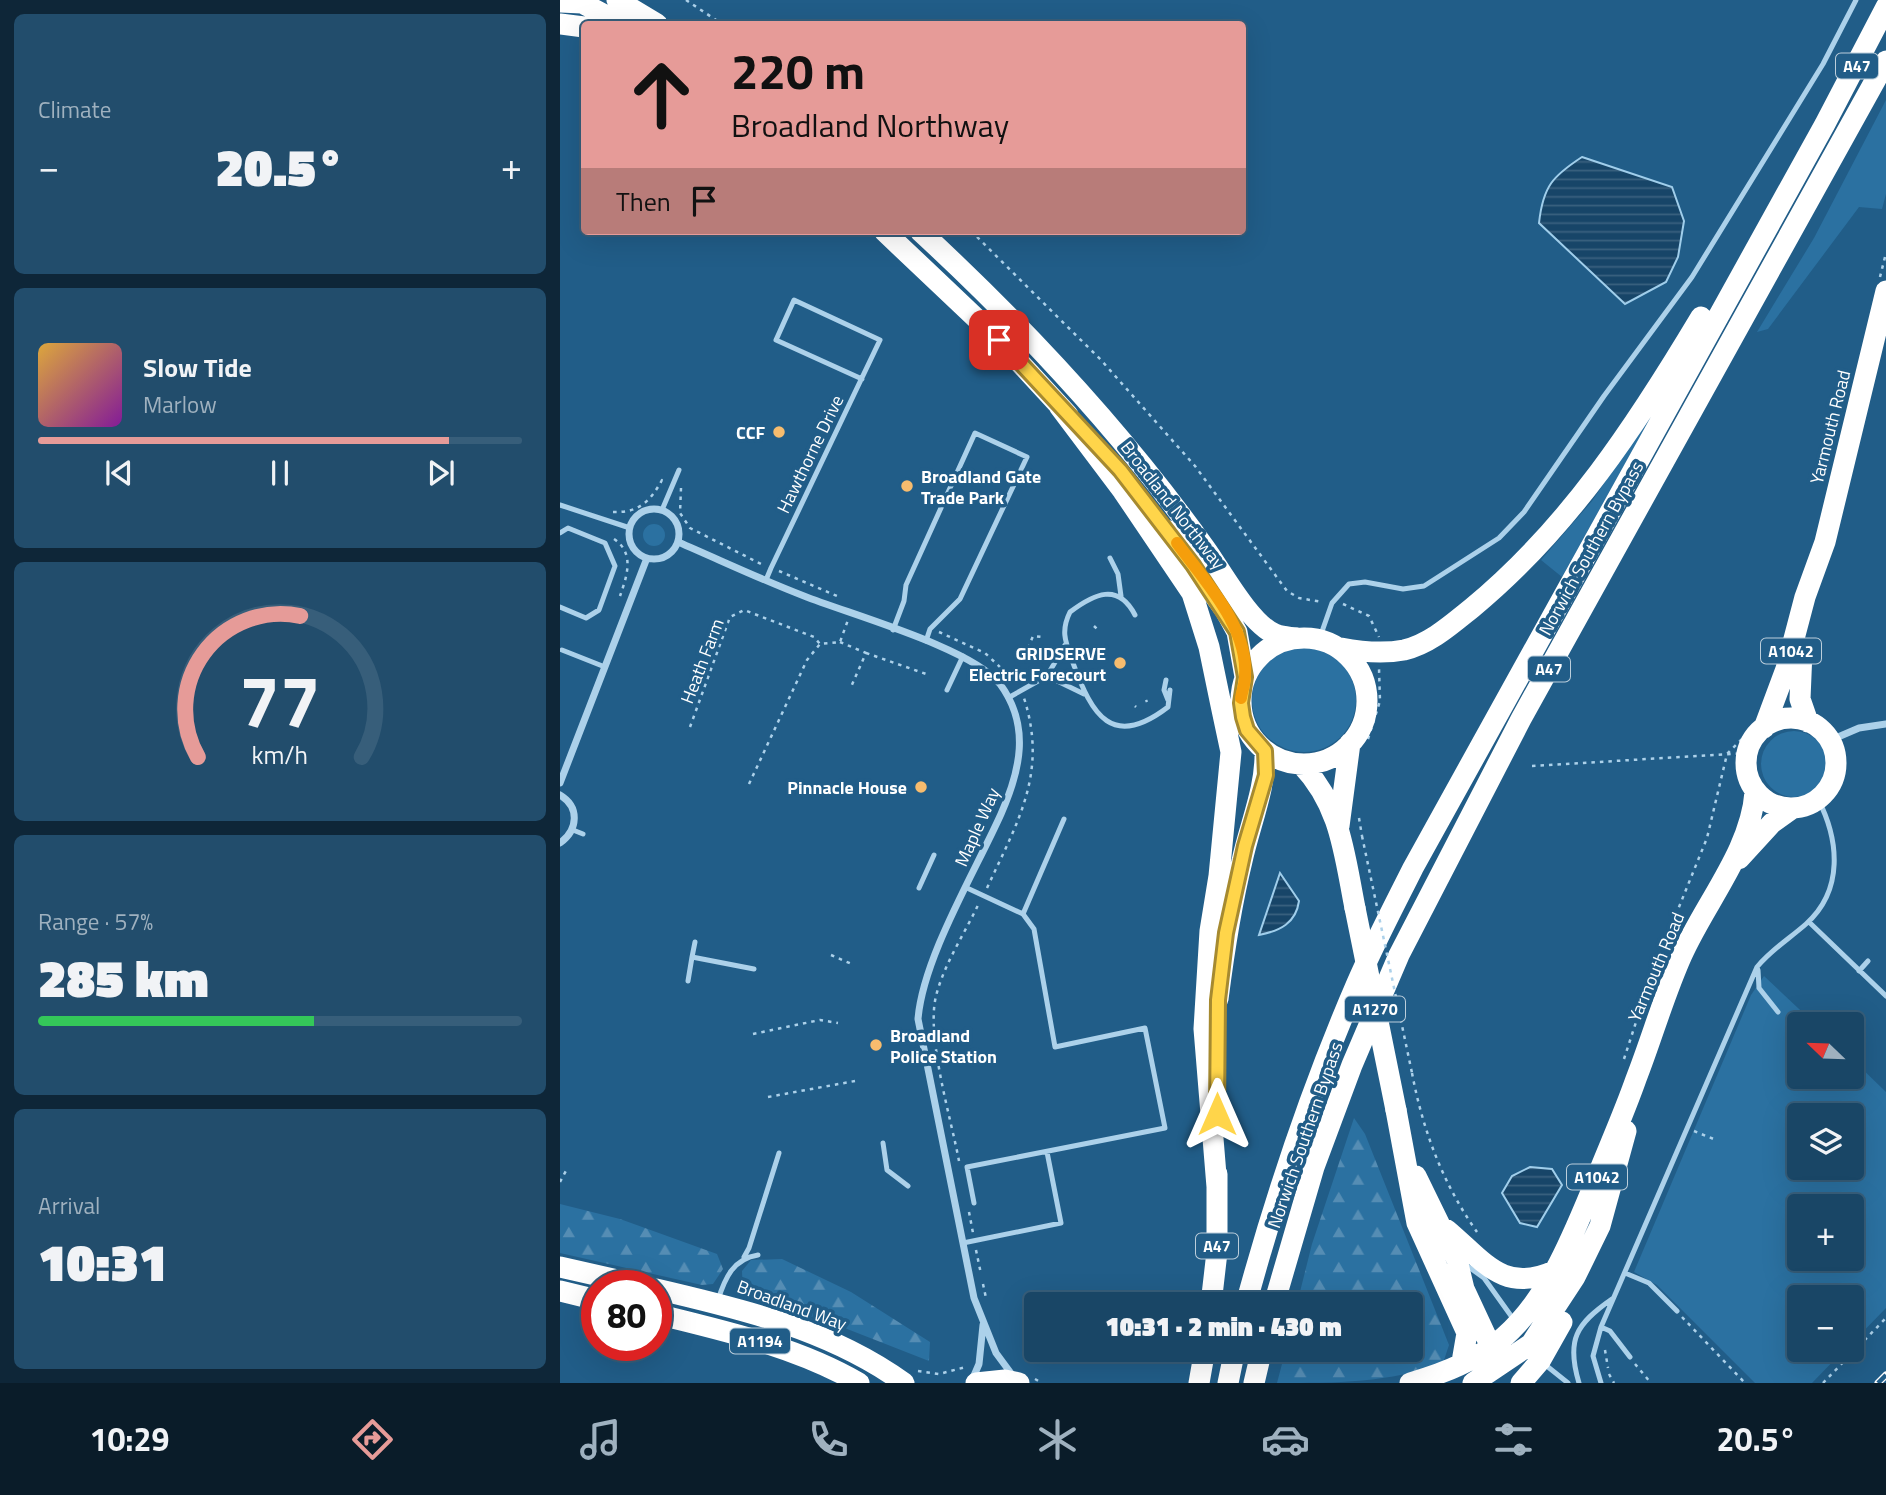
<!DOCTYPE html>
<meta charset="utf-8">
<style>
:root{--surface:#194666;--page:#224d6c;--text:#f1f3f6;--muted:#9fb1bf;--line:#375e7a;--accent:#e69b98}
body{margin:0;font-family:"Titillium Web",sans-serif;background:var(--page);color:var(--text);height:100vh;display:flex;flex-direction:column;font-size:26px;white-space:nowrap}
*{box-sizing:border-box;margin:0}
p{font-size:23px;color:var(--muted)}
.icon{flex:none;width:38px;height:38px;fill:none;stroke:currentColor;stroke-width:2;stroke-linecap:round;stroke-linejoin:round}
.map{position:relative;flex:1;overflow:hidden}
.sheet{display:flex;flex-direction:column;gap:14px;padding:14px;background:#0e2638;width:560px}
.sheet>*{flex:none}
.banner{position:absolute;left:21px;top:21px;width:665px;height:214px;border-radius:7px;box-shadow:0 7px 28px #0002,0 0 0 2px var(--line);background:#e69b98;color:#111;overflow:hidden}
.needle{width:46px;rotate:293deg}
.tools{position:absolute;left:1227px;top:1012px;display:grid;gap:14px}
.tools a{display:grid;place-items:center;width:77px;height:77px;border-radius:7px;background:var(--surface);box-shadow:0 7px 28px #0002,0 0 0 2px var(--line);font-size:35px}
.speed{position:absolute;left:21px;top:1270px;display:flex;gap:14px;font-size:35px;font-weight:700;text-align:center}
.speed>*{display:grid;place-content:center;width:91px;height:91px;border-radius:50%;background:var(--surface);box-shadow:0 7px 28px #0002,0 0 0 2px var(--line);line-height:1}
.speed .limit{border:10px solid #d22;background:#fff;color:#111}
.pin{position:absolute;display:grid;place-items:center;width:60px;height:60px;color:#fff;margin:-30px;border-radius:14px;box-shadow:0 4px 10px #0006}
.me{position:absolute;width:77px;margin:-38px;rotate:0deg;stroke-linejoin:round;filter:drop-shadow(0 0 5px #0008)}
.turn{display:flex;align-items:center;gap:24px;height:147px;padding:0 35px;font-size:32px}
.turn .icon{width:91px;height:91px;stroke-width:2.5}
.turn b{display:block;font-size:49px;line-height:60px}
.then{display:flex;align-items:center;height:66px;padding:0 35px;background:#0003;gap:14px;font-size:26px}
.big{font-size:52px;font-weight:800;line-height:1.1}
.sheet .widget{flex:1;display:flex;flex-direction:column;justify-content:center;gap:10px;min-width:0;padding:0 24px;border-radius:10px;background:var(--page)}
.sheet .dial{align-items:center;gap:0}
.dial svg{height:182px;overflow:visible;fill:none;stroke:var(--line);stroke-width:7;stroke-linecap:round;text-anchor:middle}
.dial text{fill:var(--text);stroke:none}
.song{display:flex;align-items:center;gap:21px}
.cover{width:84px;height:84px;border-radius:10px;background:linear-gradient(135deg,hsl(40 70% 55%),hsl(290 70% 35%))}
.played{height:7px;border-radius:4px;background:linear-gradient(90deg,var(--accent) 85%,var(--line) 85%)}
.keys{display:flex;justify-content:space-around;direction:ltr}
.heat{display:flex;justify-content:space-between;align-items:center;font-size:38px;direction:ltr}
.charge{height:10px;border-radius:5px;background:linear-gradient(90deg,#34c759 57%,var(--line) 0)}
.trip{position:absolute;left:464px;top:1292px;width:399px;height:70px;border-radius:7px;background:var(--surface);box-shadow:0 7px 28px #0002,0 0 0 2px var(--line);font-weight:800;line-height:70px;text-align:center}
.dock{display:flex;height:112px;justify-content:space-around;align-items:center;background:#0a1c29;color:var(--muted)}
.dock .icon{width:49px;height:49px}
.dock .active{color:var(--accent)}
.dock b{font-size:32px;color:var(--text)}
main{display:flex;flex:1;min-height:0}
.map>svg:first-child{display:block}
.grass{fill:#2b71a1;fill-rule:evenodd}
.forest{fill:url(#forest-firs)}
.water{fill:url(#water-rules);stroke:#a0ceeb;stroke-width:2}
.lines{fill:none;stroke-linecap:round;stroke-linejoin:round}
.path{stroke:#acd1ea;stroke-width:2.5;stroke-dasharray:3.5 5;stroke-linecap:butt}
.lane{stroke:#acd1ea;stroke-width:5}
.street{stroke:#acd1ea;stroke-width:7}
.highway{stroke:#fff;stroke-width:21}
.rail-casing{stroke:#fff;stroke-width:7}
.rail{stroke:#215d88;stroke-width:4.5;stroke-dasharray:13;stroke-linecap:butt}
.path-bridge{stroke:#acd1ea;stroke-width:2.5;stroke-dasharray:3.5 5;stroke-linecap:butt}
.highway-bridge{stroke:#fff;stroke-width:21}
.route-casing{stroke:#a68a30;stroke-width:18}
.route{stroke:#ffd54a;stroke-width:12}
.slow{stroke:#f59e0b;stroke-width:12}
.poi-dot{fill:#f7bc6e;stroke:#215d88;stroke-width:2.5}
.labels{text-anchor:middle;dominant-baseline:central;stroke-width:7;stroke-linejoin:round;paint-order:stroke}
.shield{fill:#215d88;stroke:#bccedb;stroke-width:2}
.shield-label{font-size:16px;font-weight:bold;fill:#fff}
.street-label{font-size:18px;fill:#fff;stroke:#215d88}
.poi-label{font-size:18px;font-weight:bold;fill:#fff;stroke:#215d88;text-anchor:end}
</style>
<main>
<section class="sheet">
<div class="widget"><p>Climate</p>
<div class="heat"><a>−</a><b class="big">20.5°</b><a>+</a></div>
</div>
<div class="widget">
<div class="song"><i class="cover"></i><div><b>Slow Tide</b><p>Marlow</p></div></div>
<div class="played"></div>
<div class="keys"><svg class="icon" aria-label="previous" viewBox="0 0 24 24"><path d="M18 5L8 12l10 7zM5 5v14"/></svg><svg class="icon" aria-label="pause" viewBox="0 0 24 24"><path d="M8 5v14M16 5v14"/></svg><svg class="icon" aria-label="next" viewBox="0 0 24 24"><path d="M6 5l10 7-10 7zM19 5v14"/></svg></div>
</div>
<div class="widget dial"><svg viewBox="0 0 100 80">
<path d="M14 69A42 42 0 1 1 86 69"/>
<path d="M14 69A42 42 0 0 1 59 7" stroke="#e69b98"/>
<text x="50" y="56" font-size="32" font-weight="700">77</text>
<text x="50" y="72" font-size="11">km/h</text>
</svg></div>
<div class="widget"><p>Range · 57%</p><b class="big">285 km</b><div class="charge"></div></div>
<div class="widget"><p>Arrival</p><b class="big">10:31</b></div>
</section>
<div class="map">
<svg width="1326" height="1383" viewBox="0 0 1326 1383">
<defs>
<pattern id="forest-firs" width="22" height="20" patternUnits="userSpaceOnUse" patternTransform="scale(1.75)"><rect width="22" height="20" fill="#2b71a1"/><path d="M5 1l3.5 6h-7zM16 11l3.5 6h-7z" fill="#558db4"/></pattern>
<pattern id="water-rules" width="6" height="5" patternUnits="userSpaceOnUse" patternTransform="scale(1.75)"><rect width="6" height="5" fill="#174568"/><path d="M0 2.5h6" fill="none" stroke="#3a617f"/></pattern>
</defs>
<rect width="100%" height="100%" fill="#215d88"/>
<path class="grass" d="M1326 100V194L1322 209 1299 207 1208 329 1197 332 1254 238Z
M1100 401 1002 577 981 560 1032 501Z
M83 535a11 11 0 1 1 22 0a11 11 0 1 1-22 0Z
M692 700a52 52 0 1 1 104 0a52 52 0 1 1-104 0Z
M1201 764a33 33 0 1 1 66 0a33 33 0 1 1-66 0Z
M1204 976 1255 1024H1239V1076H1292V1059L1326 1092V1308L1292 1343V1297H1239V1349H1285L1252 1383H1195L1097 1285 1074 1272 1191 995ZM1239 1115H1292V1167H1239ZM1239 1206H1292V1258H1239Z"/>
<path class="forest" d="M794 1118 805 1134 889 1345 883 1363C830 1383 775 1383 717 1383L726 1349H850V1304H737L752 1244Z
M0 1204 60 1219 157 1254 163 1269 153 1284 142 1285 0 1253Z
M222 1259 291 1292 370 1342 369 1361 277 1325 183 1294 182 1271 191 1260Z"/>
<path class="water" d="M1022 157 1112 187 1124 221 1118 257 1106 282 1065 304 979 223C983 186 993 176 1022 157Z
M720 873 739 901C736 923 720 931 699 935Z
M970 1167 992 1169 1002 1185 977 1227 960 1223 942 1193 952 1176Z"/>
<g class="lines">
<path class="path" d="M126 0 162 24
M411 231 541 360 635 466 727 591 739 598 762 602
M1320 277 1326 253
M121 488 120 513 130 528 203 565
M53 512C78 513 90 502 102 480L105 482
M54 539C75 553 67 576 60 596
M219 571 277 596
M783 604 809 616 819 637
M534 626 539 631
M379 632 425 653 457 683
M280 642 306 653 291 687
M468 648 473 636 482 637
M306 653 369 675
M586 700 587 702
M575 706 576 707
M130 727 170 617 184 610 254 637 260 644
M808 739 820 701 819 668
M972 766 1187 753
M189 784 247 660 260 644 280 642 288 620
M799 818 802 836
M427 888C458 821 488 773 464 698
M271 955 294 965
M193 1034 260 1020 278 1023
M1064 1059 1091 976 1147 838 1167 754 1189 732
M852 1073C863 1131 883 1184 917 1232
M208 1097 295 1081
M1134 1131 1156 1140
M399 1161C391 1118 366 1037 376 996 384 964 405 933 419 903
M0 1182 8 1167
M409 1212 413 1233
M416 1250 421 1274
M423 1284 426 1298
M1122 1317 1185 1383
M1045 1350 1048 1368
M1075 1364 1091 1383
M358 1371 379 1374 406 1367
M1049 1374 1054 1383
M475 1379 482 1383
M1263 1383 1326 1318"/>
<path class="lane" d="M0 505 70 528
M102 510 119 470
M0 533 8 528 45 543 55 566 39 610 26 618 0 607
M550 558 558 574 561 596
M206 580 211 568 320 340 234 300 216 340 302 379
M575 615C558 582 534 594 510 612 500 632 506 643 513 663 532 715 552 750 608 707L610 690
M333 630 344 601 346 585 415 433 467 457 400 599 370 629 366 641
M759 640 772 603 789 584 805 582 843 589 864 586 939 538 964 512 1044 396 1132 277 1263 64 1296 0
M2 650 45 667
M487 676 524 694
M606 680 604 690 608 700
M387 690 403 656
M448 698 487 676 505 645
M13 830 23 834
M359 888 374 855
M407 888 463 914 474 929 495 1047 585 1028 605 1128 407 1167 414 1203
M463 914 504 819
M1249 922 1326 996
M135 942 132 957 194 969
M1198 970 1199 988 1218 1012
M1299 971 1308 961
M128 981 132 957
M323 1143 327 1170 348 1186
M403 1243 501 1223 487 1152
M184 1257 189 1248 219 1153
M906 1265 924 1278 954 1320
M1065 1273 1089 1283 1117 1311
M158 1300C165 1278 173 1259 198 1255
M1041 1327 1050 1331 1070 1357
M983 1363 1008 1383
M1019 1383C1006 1340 1016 1324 1052 1299
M1041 1383 1033 1356 1041 1327 1197 967C1212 949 1229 939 1246 924 1284 890 1279 840 1258 799"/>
<path class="street" d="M69 534a25 25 0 1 1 50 0a25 25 0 1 1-50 0Z
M118 542C160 560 202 580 244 596 292 615 412 648 440 684 471 726 460 771 441 814 415 872 363 958 358 1019L414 1298 436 1353 453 1376
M1271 740 1299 728 1326 724
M0 783 87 558
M0 795C20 807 18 830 0 843
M413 1378 419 1364 423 1325"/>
<path class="highway" d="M57 0 97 24
M0 2 22 3 62 24
M0 24 24 27
M324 231 439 340 508 415
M360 231C464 327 562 432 645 548 661 570 690 624 715 634 721 637 729 637 736 638
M499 406 563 491 632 593 649 647 661 705 671 752 659 876 650 931 644 1029 657 1187
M607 530 665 610 677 632 685 677
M681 701a63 63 0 1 1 126 0a63 63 0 1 1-126 0Z
M781 648C802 652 823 654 844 650 870 644 892 624 912 608 1009 528 1077 424 1141 317
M1242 651 1240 699 1248 722
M1186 763a45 45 0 1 1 90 0a45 45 0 1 1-90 0Z
M1204 728 1226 669 1245 597 1265 542 1326 291
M741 764C781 806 784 853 795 908
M779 826 790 743
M1179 859 1212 823 1233 808
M658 999C664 952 671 906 682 861 690 824 706 788 705 751
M836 1110 857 1223 907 1333 902 1362
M856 1176 897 1260 904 1289 931 1347 930 1358
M887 1230C924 1261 943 1294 994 1271
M0 1267 84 1286
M96 1289C182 1309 271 1330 344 1383
M0 1291 37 1300
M651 1304 657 1252V1174
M686 1304C716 1194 752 1087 797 983 814 944 834 906 853 868L1265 124 1326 7
M714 1304 754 1167 792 1065 839 955 961 719 1326 61
M96 1314C165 1331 237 1347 299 1383
M416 1383 445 1380 459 1383
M639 1383 645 1349
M668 1383 675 1349
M694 1383 702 1349
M850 1383C882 1374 919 1359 944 1337 988 1298 1011 1240 1033 1187 1047 1151 1063 1116 1076 1079 1092 1038 1104 995 1122 955 1145 903 1191 850 1195 792
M913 1383 971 1344 1015 1277 1040 1226 1066 1131
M961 1383 980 1361 1002 1322"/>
<defs>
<path id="rail" d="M1318 1383 1326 1375"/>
</defs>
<use href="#rail" class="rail-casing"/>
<use href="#rail" class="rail"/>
<path class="path-bridge" d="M802 836 852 1073"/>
<path class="highway-bridge" d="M795 908 836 1110"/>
</g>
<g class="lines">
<defs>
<path id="route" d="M439 340 560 470 633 565 677 632 685 677 681 703 683 717 687 730 705 751 706 775 685 846 666 933 658 1000 657 1114"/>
</defs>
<use href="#route" class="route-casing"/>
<use href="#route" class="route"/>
<path class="slow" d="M617 543C644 580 689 627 685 677 685 684 682 691 681 698"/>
</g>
<g class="poi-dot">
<circle cx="219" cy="432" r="7"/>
<circle cx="347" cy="486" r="7"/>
<circle cx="560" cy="663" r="7"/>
<circle cx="361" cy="787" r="7"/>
<circle cx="316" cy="1045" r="7"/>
</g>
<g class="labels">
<g class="shield">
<rect x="1276" y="53.5" width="42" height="25" rx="5"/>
<rect x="1201" y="638.5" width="60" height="25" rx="5"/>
<rect x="968" y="656.5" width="42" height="25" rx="5"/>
<rect x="785" y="996.5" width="60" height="25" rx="5"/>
<rect x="1007" y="1164.5" width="60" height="25" rx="5"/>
<rect x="636" y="1233.5" width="42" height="25" rx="5"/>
<rect x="170" y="1328.5" width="60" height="25" rx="5"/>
</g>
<g class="shield-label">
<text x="1297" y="66">A47</text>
<text x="1231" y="651">A1042</text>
<text x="989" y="669">A47</text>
<text x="815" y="1009">A1270</text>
<text x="1037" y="1177">A1042</text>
<text x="657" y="1246">A47</text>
<text x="200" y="1341">A1194</text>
</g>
<g class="street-label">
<text transform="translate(1270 427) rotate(-76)">Yarmouth Road</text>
<text transform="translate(250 454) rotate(-64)">Hawthorne Drive</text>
<text transform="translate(613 505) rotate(52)">Broadland Northway</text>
<text transform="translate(1031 548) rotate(-61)">Norwich Southern Bypass</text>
<text transform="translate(142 661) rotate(-69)">Heath Farm</text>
<text transform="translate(417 827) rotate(-66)">Maple Way</text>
<text transform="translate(1096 967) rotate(-67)">Yarmouth Road</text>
<text transform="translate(745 1135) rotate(-71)">Norwich Southern Bypass</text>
<text transform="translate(232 1305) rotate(20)">Broadland Way</text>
</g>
<g class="poi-label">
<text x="205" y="432">CCF</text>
<text x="361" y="476" text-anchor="start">Broadland Gate<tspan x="361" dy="21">Trade Park</tspan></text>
<text x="546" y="653">GRIDSERVE<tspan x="546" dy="21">Electric Forecourt</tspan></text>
<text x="347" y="787">Pinnacle House</text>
<text x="330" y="1035" text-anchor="start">Broadland<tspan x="330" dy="21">Police Station</tspan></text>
</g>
</g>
</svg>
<div class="tools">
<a><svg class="needle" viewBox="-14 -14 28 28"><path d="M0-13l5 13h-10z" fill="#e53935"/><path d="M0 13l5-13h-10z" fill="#9fb1bf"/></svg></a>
<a><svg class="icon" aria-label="layers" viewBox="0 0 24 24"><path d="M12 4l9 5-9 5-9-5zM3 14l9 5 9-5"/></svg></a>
<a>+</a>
<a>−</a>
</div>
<div class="speed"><div class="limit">80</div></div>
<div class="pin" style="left:439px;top:340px;background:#d93025"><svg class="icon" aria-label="arrive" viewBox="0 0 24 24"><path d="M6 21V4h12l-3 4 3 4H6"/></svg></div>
<svg class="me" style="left:657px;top:1114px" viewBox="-20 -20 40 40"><path d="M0-17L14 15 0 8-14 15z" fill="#ffd54a" stroke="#fff" stroke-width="4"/></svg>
<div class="trip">10:31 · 2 min · 430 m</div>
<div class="banner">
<div class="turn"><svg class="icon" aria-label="ahead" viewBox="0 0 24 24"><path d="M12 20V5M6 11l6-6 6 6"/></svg><div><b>220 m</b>Broadland Northway</div></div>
<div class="then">Then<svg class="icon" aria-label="arrive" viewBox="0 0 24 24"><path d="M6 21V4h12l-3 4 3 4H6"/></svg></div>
</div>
</div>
</main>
<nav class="dock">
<b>10:29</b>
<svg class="icon active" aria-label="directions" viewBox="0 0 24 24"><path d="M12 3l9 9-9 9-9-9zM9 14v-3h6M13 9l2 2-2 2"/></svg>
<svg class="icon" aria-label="music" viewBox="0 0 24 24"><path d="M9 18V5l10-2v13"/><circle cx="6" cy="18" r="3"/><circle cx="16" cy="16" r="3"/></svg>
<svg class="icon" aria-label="phone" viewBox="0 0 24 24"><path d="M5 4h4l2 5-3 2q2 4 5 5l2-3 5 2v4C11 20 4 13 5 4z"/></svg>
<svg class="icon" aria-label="climate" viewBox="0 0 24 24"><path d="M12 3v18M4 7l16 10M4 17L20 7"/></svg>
<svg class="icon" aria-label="car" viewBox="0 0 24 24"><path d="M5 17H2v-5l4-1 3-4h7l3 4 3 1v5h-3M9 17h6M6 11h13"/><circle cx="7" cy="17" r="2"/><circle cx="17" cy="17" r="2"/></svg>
<svg class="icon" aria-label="filters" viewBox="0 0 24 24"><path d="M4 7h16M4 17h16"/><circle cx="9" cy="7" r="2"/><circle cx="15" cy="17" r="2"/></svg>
<b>20.5°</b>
</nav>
